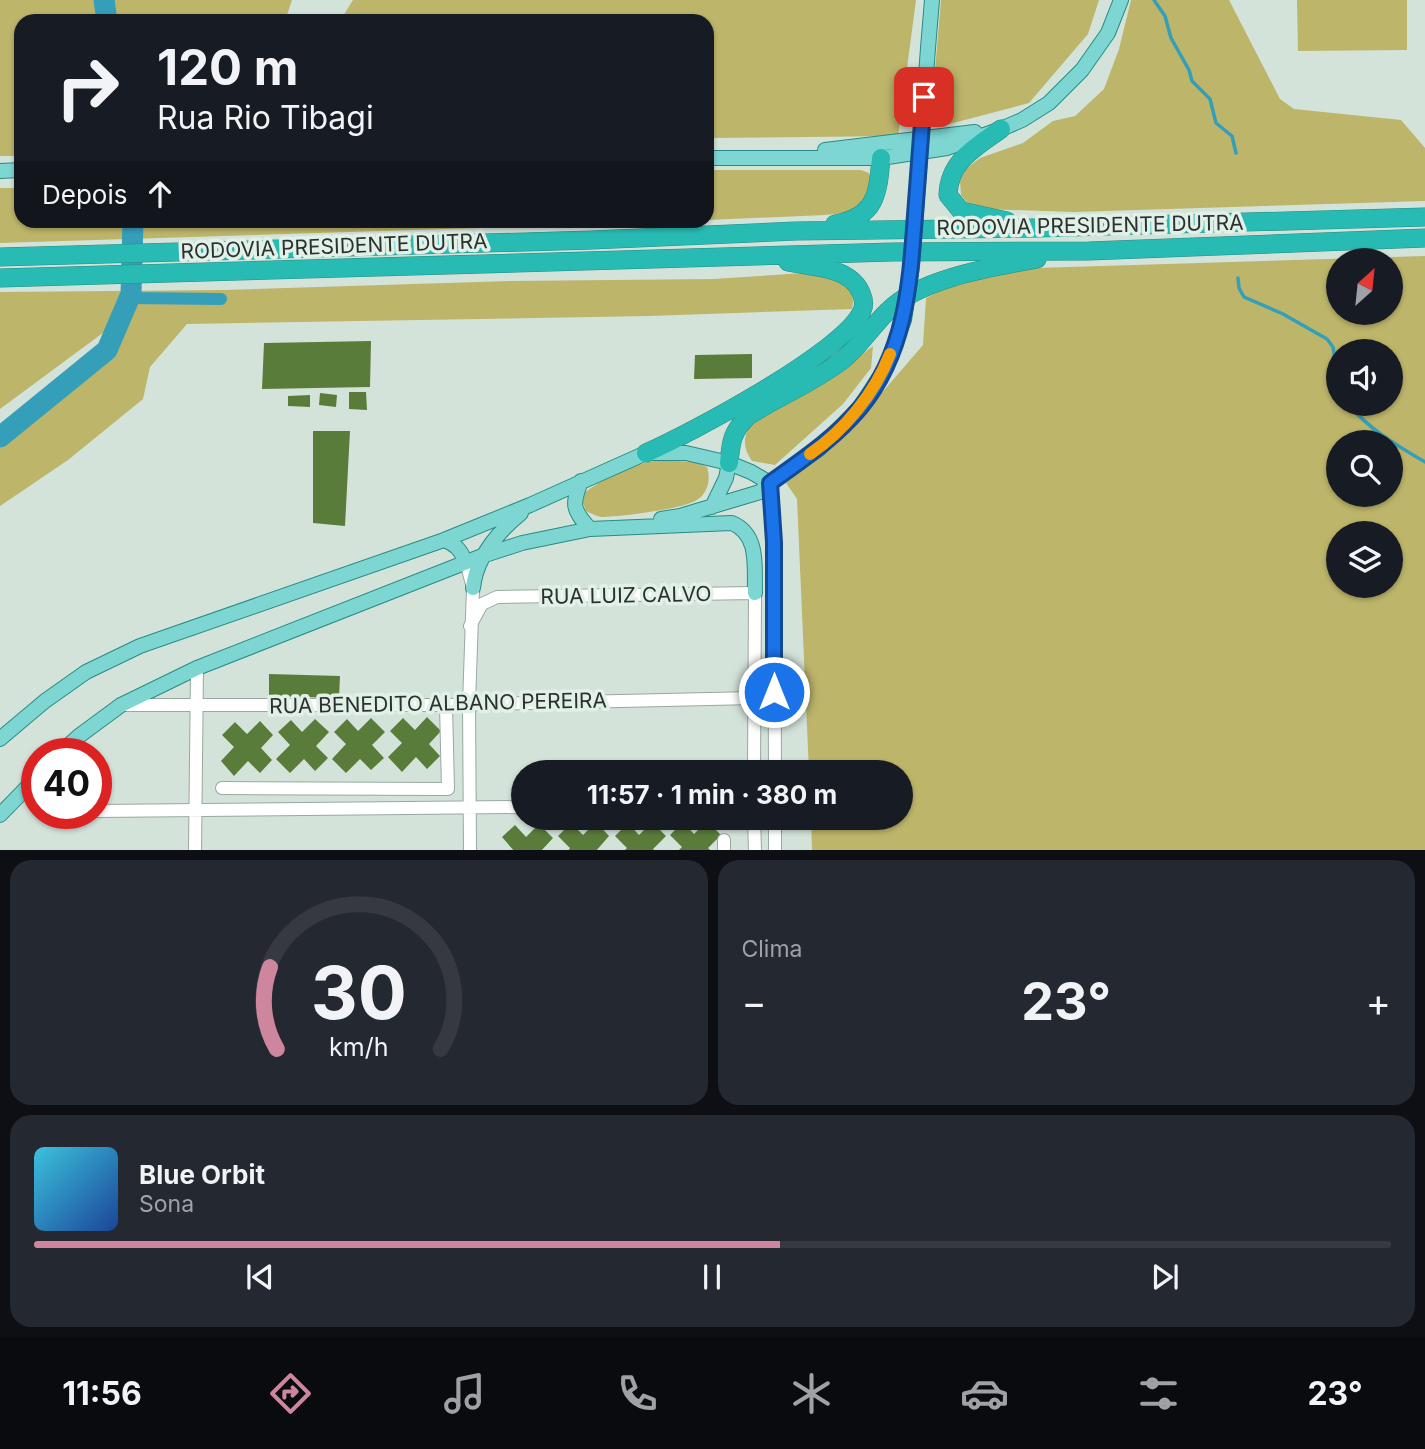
<!DOCTYPE html>
<html lang="pt">
<meta charset="utf-8">
<style>
:root{--surface:#171b24;--page:#242831;--text:#f1f3f6;--muted:#9ea1a6;--line:#363941;--accent:#cd869e}
body{margin:0;font-family:Inter,sans-serif;background:var(--page);color:var(--text);height:100vh;display:flex;flex-direction:column;font-size:26px;white-space:nowrap}
*{box-sizing:border-box;margin:0}
p{font-size:23px;color:var(--muted)}
.icon{flex:none;width:38px;height:38px;fill:none;stroke:currentColor;stroke-width:2;stroke-linecap:round;stroke-linejoin:round}
.map{position:relative;height:850px;overflow:hidden}
.drawer{display:flex;flex-direction:column;gap:10px;padding:10px;background:#0d0f14;flex:1}
.drawer>*{flex:none}
.top-card{position:absolute;left:14px;top:14px;width:700px;height:214px;border-radius:21px;box-shadow:0 2px 5px #0004;background:#171b24;color:var(--text);overflow:hidden}
.needle{width:46px;rotate:27deg}
.fabs{position:absolute;left:1326px;top:248px;display:grid;gap:14px}
.fabs a{display:grid;place-items:center;width:77px;height:77px;border-radius:50%;background:var(--surface);box-shadow:0 2px 5px #0004;font-size:35px}
.speed{position:absolute;left:21px;top:738px;display:flex;gap:14px;font-size:35px;font-weight:700;text-align:center}
.speed>*{display:grid;place-content:center;width:91px;height:91px;border-radius:50%;background:var(--surface);box-shadow:0 2px 5px #0004;line-height:1}
.speed .limit{border:10px solid #d22;background:#fff;color:#111}
.pin{position:absolute;display:grid;place-items:center;width:60px;height:60px;color:#fff;margin:-30px;border-radius:14px;box-shadow:0 4px 10px #0006}
.me{position:absolute;width:77px;margin:-38px;rotate:0deg;stroke-linejoin:round;filter:drop-shadow(0 0 5px #0008)}
.turn{display:flex;align-items:center;gap:24px;height:147px;padding:0 28px;font-size:32px}
.turn .icon{width:91px;height:91px;stroke-width:2.5}
.turn b{display:block;font-size:49px;line-height:60px}
.then{display:flex;align-items:center;height:66px;padding:0 28px;background:#0003;gap:14px;font-size:26px}
.big{font-size:52px;font-weight:700;line-height:1.1}
.drawer .tile{flex:1;display:flex;flex-direction:column;justify-content:center;gap:10px;min-width:0;padding:0 24px;border-radius:21px;background:var(--page)}
.drawer .dial{align-items:center;gap:0}
.dial svg{height:182px;overflow:visible;fill:none;stroke:var(--line);stroke-width:7;stroke-linecap:round;text-anchor:middle}
.dial text{fill:var(--text);stroke:none}
.song{display:flex;align-items:center;gap:21px}
.cover{width:84px;height:84px;border-radius:10px;background:linear-gradient(135deg,hsl(190 70% 55%),hsl(220 70% 35%))}
.played{height:7px;border-radius:4px;background:linear-gradient(90deg,var(--accent) 55%,var(--line) 55%)}
.keys{display:flex;justify-content:space-around;direction:ltr}
.heat{display:flex;justify-content:space-between;align-items:center;font-size:38px;direction:ltr}
.drawer .tiles{flex:1;display:grid;gap:10px;grid-template-columns:1fr 1fr}
.tile:last-child{grid-column:span 2}
.trip{position:absolute;left:511px;top:760px;width:402px;height:70px;border-radius:35px;background:var(--surface);box-shadow:0 2px 5px #0004;font-weight:700;line-height:70px;text-align:center}
.tab-bar{display:flex;height:112px;justify-content:space-around;align-items:center;background:#090b0e;color:var(--muted)}
.tab-bar .icon{width:49px;height:49px}
.tab-bar .current{color:var(--accent)}
.tab-bar b{font-size:32px;color:var(--text)}
.map>svg:first-child{display:block}
.green{fill:#bdb56a;fill-rule:evenodd}
.lines{fill:none;stroke-linecap:round;stroke-linejoin:round}
.stream{stroke:#359fba;stroke-width:3.5}
.canal{stroke:#359fba;stroke-width:12}
.river{stroke:#359fba;stroke-width:21}
.building{fill:#5a7c3a}
.minor-casing{stroke:#99a8a0;stroke-width:14}
.major-casing{stroke:#288b85;stroke-width:16}
.highway-casing{stroke:#288b85;stroke-width:19}
.minor{stroke:#fff;stroke-width:12}
.major{stroke:#7dd6d2;stroke-width:14}
.highway{stroke:#27bbb4;stroke-width:18}
.major-bridge-casing{stroke:#288b85;stroke-width:16;stroke-linecap:butt}
.major-bridge{stroke:#7dd6d2;stroke-width:14}
.route-casing{stroke:#114b97;stroke-width:18}
.route{stroke:#1a73e8;stroke-width:12}
.slow{stroke:#f59e0b;stroke-width:12}
.labels{text-anchor:middle;dominant-baseline:central;stroke-width:7;stroke-linejoin:round;paint-order:stroke}
.street-label{font-size:21px;fill:#2b312e;stroke:#e1f1e8}
</style>
<div class="map">
<svg width="1425" height="851" viewBox="0 0 1425 851">
<rect width="100%" height="100%" fill="#d4e3da"/>
<path class="green" d="M0 0H292L285 21H21V156H0Z
M353 0H916L898 136 707 138V21H340Z
M941 0H1099L1088 34 1029 103 942 126 933 94Z
M1131 0H1229L1280 99 1294 109 1401 120 1425 148V201L1074 212 983 209 969 205 961 195 960 181 967 168 980 158 1023 143 1053 121 1075 116 1104 89 1119 49Z
M1297 0H1407V50L1298 51Z
M707 170H861L869 173 873 185 857 212 825 215 707 220Z
M0 188H21V220L702 221 0 243Z
M1425 256V850H812L811 817H901V772H809L797 499 786 483 867 410 923 345 926 298 960 281 1036 268ZM1339 261H1391V313H1339ZM1339 352H1391V404H1339ZM1339 443H1391V495H1339ZM1339 534H1391V586H1339Z
M804 273C826 276 859 278 852 309L649 316 187 324 150 367 143 399 68 460 0 506V437L107 350 119 321 0 409V292L224 290 511 281 713 279Z
M873 346 871 368 843 404 775 465 752 461C744 450 742 439 750 426 762 410 806 392 824 381 841 371 857 358 873 346Z
M659 460 695 462 707 467C711 479 708 495 695 501 681 509 619 517 601 517 596 516 591 513 586 511L583 503 584 493C605 477 633 464 659 460Z"/>
<g class="lines">
<path class="stream" d="M1154 0 1165 16 1171 38 1189 70 1192 81 1210 99 1216 123 1232 136 1236 153
M1238 278 1239 288 1244 297 1283 314 1327 339 1333 347 1339 385
M1348 404C1370 430 1396 445 1425 462"/>
<path class="canal" d="M129 298 221 299"/>
<path class="river" d="M104 0 107 21
M0 437 107 350 131 294 133 220"/>
</g>
<path class="building" d="M371 341 370 387 262 389 264 343Z
M752 354V378L694 379 695 355Z
M349 392H366L367 410 349 409Z
M320 393 337 395 336 407 319 405Z
M310 395V407L288 406V396Z
M313 431H350L345 526 313 523Z
M269 674 340 676 339 698 269 696Z
M427 717 441 731 429 744 440 756 427 769 416 757 402 772 388 757 402 743 390 731 403 718 415 730Z
M371 718 385 732 372 745 384 758 371 770 360 759 346 773 332 759 346 744 334 732 347 719 358 731Z
M315 719 329 732 316 746 328 758 315 771 304 759 290 773 276 759 290 745 278 732 291 720 302 732Z
M260 721 273 735 261 748 272 760 260 773 248 761 234 776 221 761 234 747 222 735 235 722 247 734Z
M707 821 721 835 708 848 711 851H678L682 847 670 835 683 822 694 834Z
M596 822 609 836 596 851H568L570 848 558 836 571 823 583 835Z
M652 822 666 836 653 849 655 851H624L627 848 615 836 628 823 639 835Z
M539 824 553 838 541 851H514L502 837 515 825 526 837Z"/>
<g class="lines">
<defs>
<path id="minor" d="M770 483 774 542 775 772
M466 562 473 588 469 704 470 851
M470 626 482 604 497 597 755 593 754 772
M121 705H446L755 698
M222 788 448 789 446 705
M96 811 523 807
M754 817 755 851
M775 817V851
M724 840V851
M195 851 197 668"/>
<path id="major" d="M928 48 932 0
M825 150 975 132
M707 158H881L947 148 1001 129 1022 120 1049 103 1082 70 1108 33 1121 0
M0 171 21 170
M581 481C572 505 572 509 590 529
M712 507 726 478 729 463
M661 519 680 516 760 492 770 483 819 449 860 407
M444 540C457 545 460 550 466 562
M473 588C476 558 498 532 521 513
M0 739 45 701 86 672 140 646 444 540 530 505 646 453H686L729 463 751 472 770 483
M59 754 79 736 121 705 197 668 482 556 522 543 590 529 732 523C760 535 754 567 755 593
M0 815 37 777"/>
<path id="highway" d="M1001 129C975 148 949 161 948 195L961 211 1007 221
M835 224C876 217 878 194 881 158
M0 257 592 240 796 231 1037 228 1425 217
M0 278 892 252 1089 251 1425 238
M646 453C691 433 844 352 862 311 867 300 859 285 849 278 834 267 806 266 788 262
M729 463C731 441 732 432 748 416 778 397 812 383 840 362 859 348 871 327 888 311 920 278 993 267 1037 259"/>
</defs>
<use href="#minor" class="minor-casing"/>
<use href="#major" class="major-casing"/>
<use href="#highway" class="highway-casing"/>
<use href="#minor" class="minor"/>
<use href="#major" class="major"/>
<use href="#highway" class="highway"/>
<defs>
<path id="major-bridge" d="M860 407 886 367 904 320 912 266 928 48"/>
</defs>
<use href="#major-bridge" class="major-bridge-casing"/>
<use href="#major-bridge" class="major-bridge"/>
</g>
<g class="lines">
<defs>
<path id="route" d="M774 692V542L770 483C802 460 835 438 860 408 906 352 910 284 915 215 918 176 921 137 924 97"/>
</defs>
<use href="#route" class="route-casing"/>
<use href="#route" class="route"/>
<path class="slow" d="M810 454C844 431 875 393 890 354"/>
</g>
<g class="labels">
<g class="street-label">
<text transform="translate(1090 225) rotate(-1)">RODOVIA PRESIDENTE DUTRA</text>
<text transform="translate(334 246) rotate(-2)">RODOVIA PRESIDENTE DUTRA</text>
<text transform="translate(626 595) rotate(-1)">RUA LUIZ CALVO</text>
<text transform="translate(438 703) rotate(-1)">RUA BENEDITO ALBANO PEREIRA</text>
</g>
</g>
</svg>
<div class="fabs">
<a><svg class="needle" viewBox="-14 -14 28 28"><path d="M0-13l5 13h-10z" fill="#e53935"/><path d="M0 13l5-13h-10z" fill="#9ea1a6"/></svg></a>
<a><svg class="icon" aria-label="sound" viewBox="0 0 24 24"><path d="M4 9h4l5-4v14l-5-4H4zM17 9q2 3 0 6"/></svg></a>
<a><svg class="icon" aria-label="search" viewBox="0 0 24 24"><circle cx="10" cy="10" r="6"/><path d="M15 15l6 6"/></svg></a>
<a><svg class="icon" aria-label="layers" viewBox="0 0 24 24"><path d="M12 4l9 5-9 5-9-5zM3 14l9 5 9-5"/></svg></a>
</div>
<div class="speed"><div class="limit">40</div></div>
<div class="pin" style="left:924px;top:97px;background:#d93025"><svg class="icon" aria-label="arrive" viewBox="0 0 24 24"><path d="M6 21V4h12l-3 4 3 4H6"/></svg></div>
<svg class="me" style="left:774px;top:692px" viewBox="-20 -20 40 40"><circle r="17" fill="#1a73e8" stroke="#fff" stroke-width="3"/><path d="M0-11L8 9 0 5-8 9z" fill="#fff"/></svg>
<div class="trip">11:57 · 1 min · 380 m</div>
<div class="top-card">
<div class="turn"><svg class="icon" aria-label="right" viewBox="0 0 24 24"><path d="M7 20v-9h11M14 6l5 5-5 5"/></svg><div><b>120 m</b>Rua Rio Tibagi</div></div>
<div class="then">Depois<svg class="icon" aria-label="ahead" viewBox="0 0 24 24"><path d="M12 20V5M6 11l6-6 6 6"/></svg></div>
</div>
</div>
<section class="drawer">
<div class="tiles">
<div class="tile dial"><svg viewBox="0 0 100 80">
<path d="M14 69A42 42 0 1 1 86 69"/>
<path d="M14 69A42 42 0 0 1 11 33" stroke="#cd869e"/>
<text x="50" y="56" font-size="32" font-weight="700">30</text>
<text x="50" y="72" font-size="11">km/h</text>
</svg></div>
<div class="tile"><p>Clima</p>
<div class="heat"><a>−</a><b class="big">23°</b><a>+</a></div>
</div>
<div class="tile">
<div class="song"><i class="cover"></i><div><b>Blue Orbit</b><p>Sona</p></div></div>
<div class="played"></div>
<div class="keys"><svg class="icon" aria-label="previous" viewBox="0 0 24 24"><path d="M18 5L8 12l10 7zM5 5v14"/></svg><svg class="icon" aria-label="pause" viewBox="0 0 24 24"><path d="M8 5v14M16 5v14"/></svg><svg class="icon" aria-label="next" viewBox="0 0 24 24"><path d="M6 5l10 7-10 7zM19 5v14"/></svg></div>
</div>
</div>
</section>
<nav class="tab-bar">
<b>11:56</b>
<svg class="icon current" aria-label="directions" viewBox="0 0 24 24"><path d="M12 3l9 9-9 9-9-9zM9 14v-3h6M13 9l2 2-2 2"/></svg>
<svg class="icon" aria-label="music" viewBox="0 0 24 24"><path d="M9 18V5l10-2v13"/><circle cx="6" cy="18" r="3"/><circle cx="16" cy="16" r="3"/></svg>
<svg class="icon" aria-label="phone" viewBox="0 0 24 24"><path d="M5 4h4l2 5-3 2q2 4 5 5l2-3 5 2v4C11 20 4 13 5 4z"/></svg>
<svg class="icon" aria-label="climate" viewBox="0 0 24 24"><path d="M12 3v18M4 7l16 10M4 17L20 7"/></svg>
<svg class="icon" aria-label="car" viewBox="0 0 24 24"><path d="M5 17H2v-5l4-1 3-4h7l3 4 3 1v5h-3M9 17h6M6 11h13"/><circle cx="7" cy="17" r="2"/><circle cx="17" cy="17" r="2"/></svg>
<svg class="icon" aria-label="filters" viewBox="0 0 24 24"><path d="M4 7h16M4 17h16"/><circle cx="9" cy="7" r="2"/><circle cx="15" cy="17" r="2"/></svg>
<b>23°</b>
</nav>
